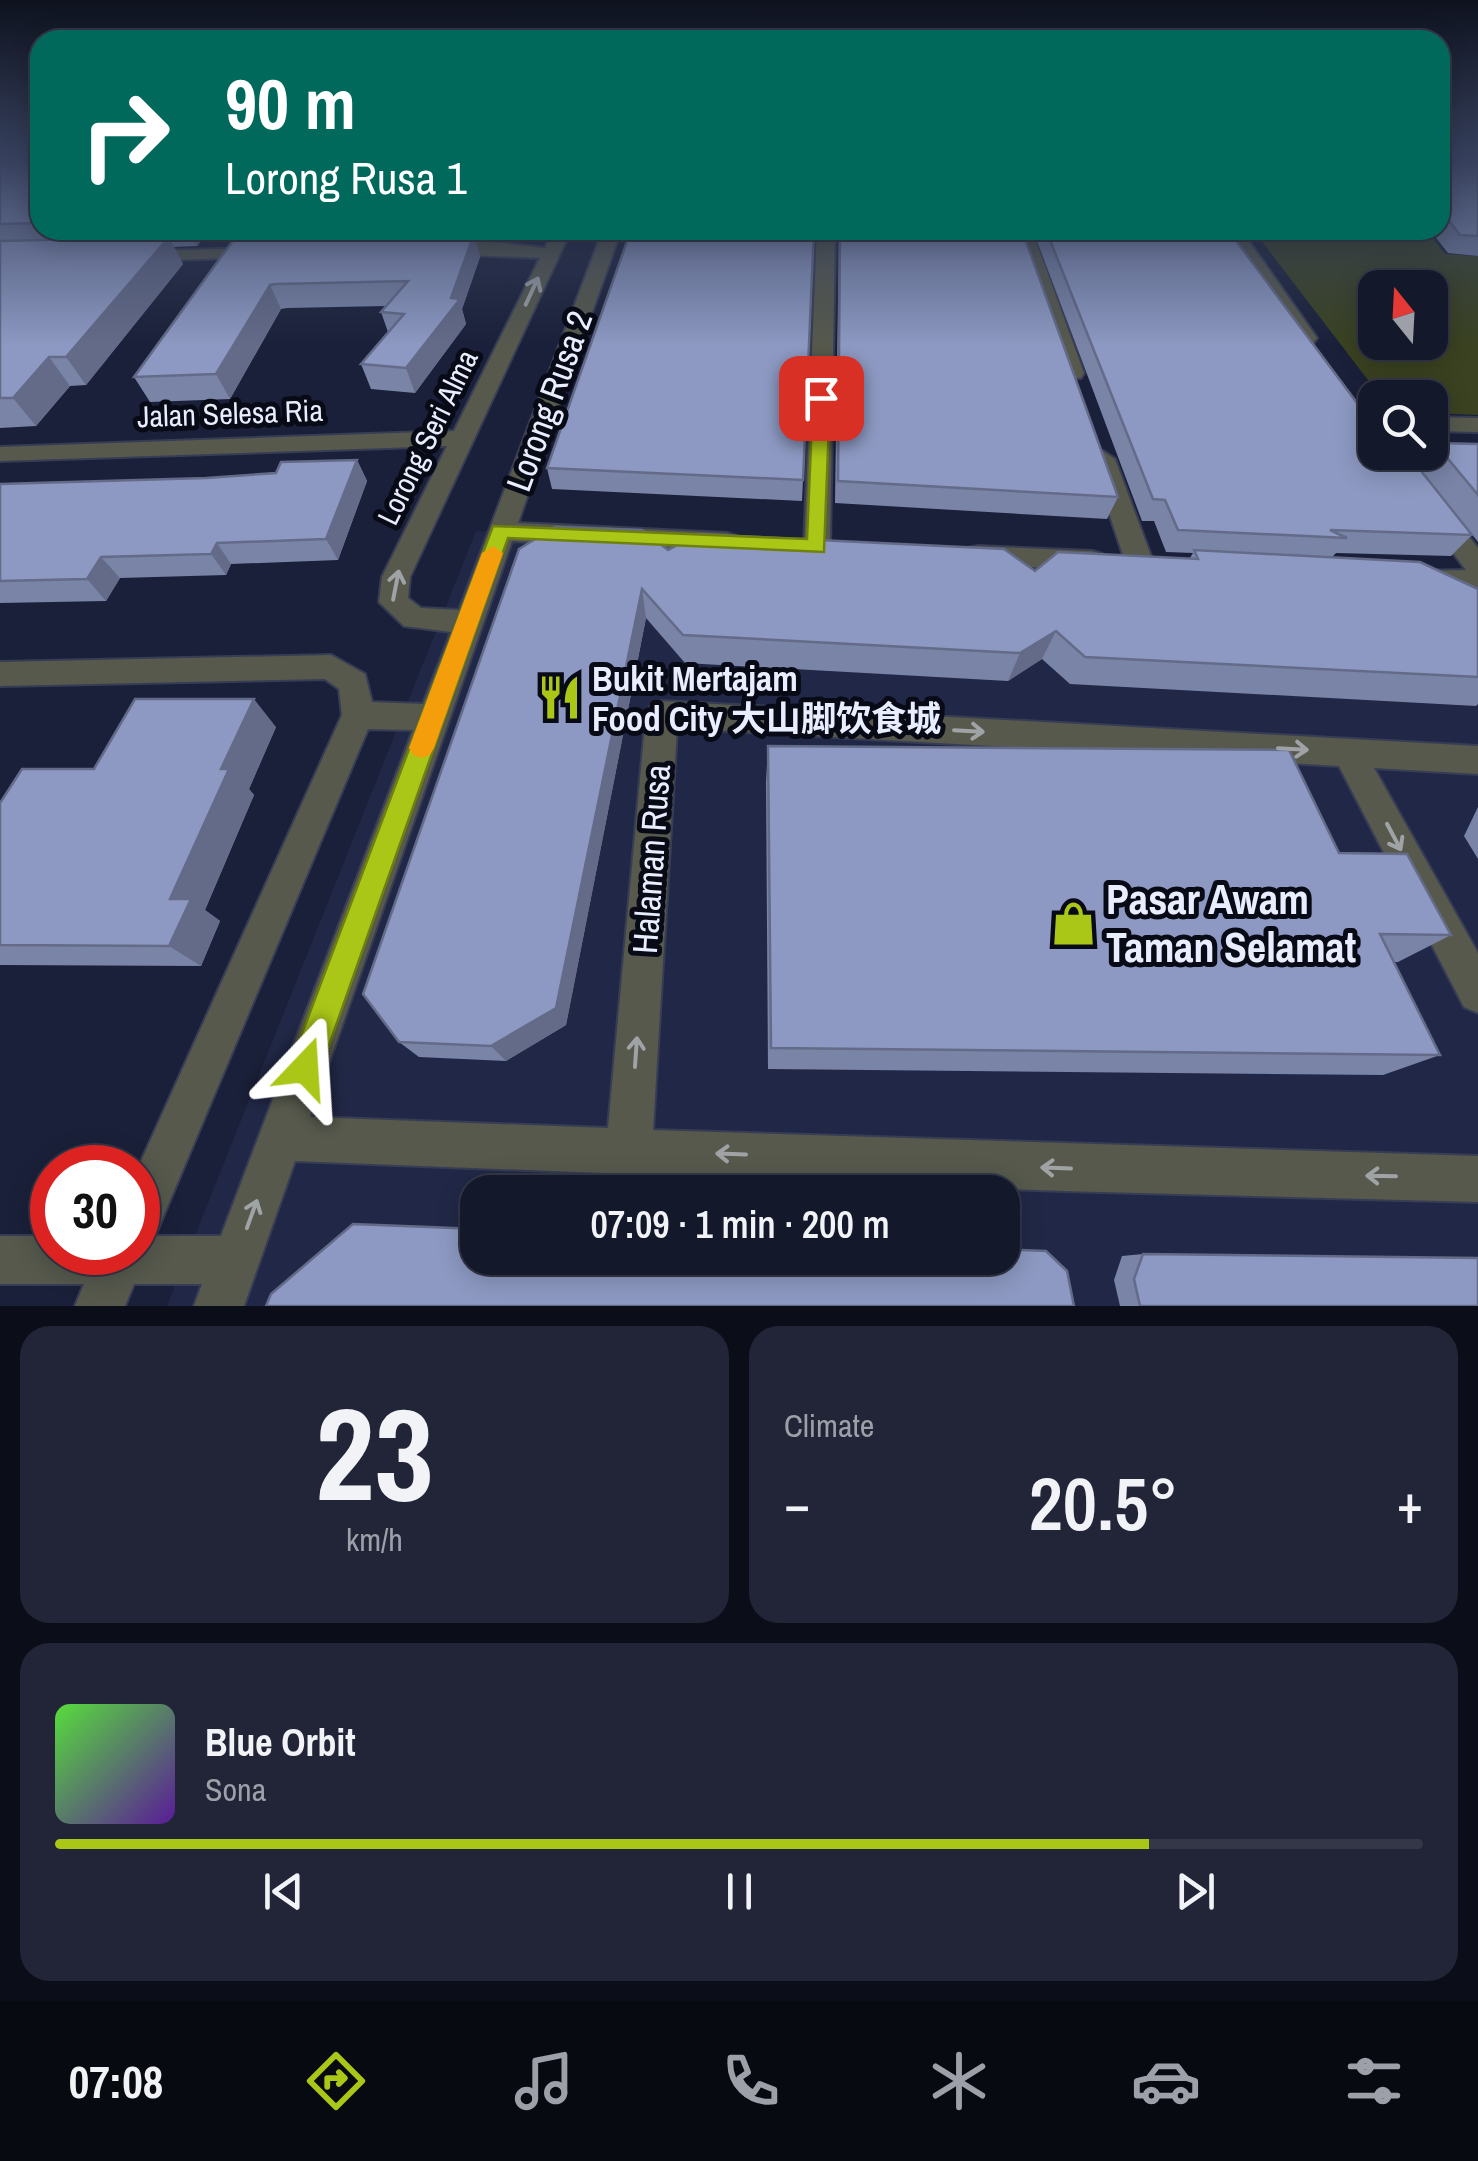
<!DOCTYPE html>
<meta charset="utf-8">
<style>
:root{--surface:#14182b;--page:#212537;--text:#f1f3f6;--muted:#9da0a9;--line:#333747;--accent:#aac718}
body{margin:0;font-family:"Archivo Narrow","Noto Sans SC",sans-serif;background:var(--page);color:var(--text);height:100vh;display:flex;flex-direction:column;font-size:38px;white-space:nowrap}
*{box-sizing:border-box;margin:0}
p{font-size:32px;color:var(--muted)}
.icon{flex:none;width:55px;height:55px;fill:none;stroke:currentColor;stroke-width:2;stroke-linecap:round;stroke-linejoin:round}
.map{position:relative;height:1306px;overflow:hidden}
.sheet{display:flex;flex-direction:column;gap:20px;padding:20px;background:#0b0d18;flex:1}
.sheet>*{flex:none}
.banner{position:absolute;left:30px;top:30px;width:1420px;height:210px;border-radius:30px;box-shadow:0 5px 25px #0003,0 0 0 2px var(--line);background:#00695c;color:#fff;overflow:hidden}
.needle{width:65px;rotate:342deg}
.fabs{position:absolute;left:1358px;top:270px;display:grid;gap:20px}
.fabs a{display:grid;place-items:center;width:90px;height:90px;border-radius:20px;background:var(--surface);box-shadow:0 5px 25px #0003,0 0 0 2px var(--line);font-size:50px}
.speed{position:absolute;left:30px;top:1145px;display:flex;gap:20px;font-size:50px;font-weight:700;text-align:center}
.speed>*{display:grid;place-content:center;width:130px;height:130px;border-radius:50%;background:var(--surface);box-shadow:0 5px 25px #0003,0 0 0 2px var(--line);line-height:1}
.speed .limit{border:15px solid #d22;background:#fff;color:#111}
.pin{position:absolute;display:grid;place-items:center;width:85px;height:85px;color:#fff;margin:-42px;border-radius:20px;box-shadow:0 5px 15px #0006}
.me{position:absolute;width:110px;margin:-55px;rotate:20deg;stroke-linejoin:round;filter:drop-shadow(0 0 8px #0008)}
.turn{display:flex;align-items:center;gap:35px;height:210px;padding:0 30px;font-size:45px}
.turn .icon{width:130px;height:130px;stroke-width:2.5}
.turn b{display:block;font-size:70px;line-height:85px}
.big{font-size:75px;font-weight:600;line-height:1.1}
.sheet .tile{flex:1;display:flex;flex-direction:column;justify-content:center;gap:15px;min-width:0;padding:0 35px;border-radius:30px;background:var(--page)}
.sheet .dial{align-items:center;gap:0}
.dial b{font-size:130px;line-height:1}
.song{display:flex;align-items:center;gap:30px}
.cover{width:120px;height:120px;border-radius:15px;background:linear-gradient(135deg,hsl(110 70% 55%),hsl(270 70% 35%))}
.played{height:10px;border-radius:5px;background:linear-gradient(90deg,var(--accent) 80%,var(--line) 80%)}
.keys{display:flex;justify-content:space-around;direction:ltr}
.heat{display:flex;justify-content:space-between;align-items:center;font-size:55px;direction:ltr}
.sheet .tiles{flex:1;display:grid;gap:20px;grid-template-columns:1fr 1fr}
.tile:last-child{grid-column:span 2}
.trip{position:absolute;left:460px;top:1175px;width:560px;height:100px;border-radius:30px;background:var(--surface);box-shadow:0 5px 25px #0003,0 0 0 2px var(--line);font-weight:600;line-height:100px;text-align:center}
.tabs{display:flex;height:160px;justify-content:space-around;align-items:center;background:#080a11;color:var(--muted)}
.tabs .icon{width:70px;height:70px}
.tabs .active{color:var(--accent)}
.tabs b{font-size:45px;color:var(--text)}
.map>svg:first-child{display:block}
.built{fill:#212847;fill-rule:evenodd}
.green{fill:#3a4221;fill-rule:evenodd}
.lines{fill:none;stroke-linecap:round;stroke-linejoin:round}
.minor-casing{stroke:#373d55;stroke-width:4}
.minor{fill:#56594c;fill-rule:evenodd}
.wall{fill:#7984a7}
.shaded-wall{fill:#636b88}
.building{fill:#8d99c2;stroke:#636b88;stroke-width:2.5}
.oneway{stroke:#9fa3a6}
.route{fill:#aac718;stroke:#6e8110;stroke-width:2.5}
.slow{fill:#f59e0b}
.labels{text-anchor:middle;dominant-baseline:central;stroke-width:10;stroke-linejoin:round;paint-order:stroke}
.far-street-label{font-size:30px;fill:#e8edff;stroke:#080b16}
.street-label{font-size:35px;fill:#e8edff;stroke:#080b16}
.poi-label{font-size:35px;font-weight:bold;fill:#e8edff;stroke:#080b16;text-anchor:start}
.near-poi-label{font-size:42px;font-weight:bold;fill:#e8edff;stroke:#080b16;text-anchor:start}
</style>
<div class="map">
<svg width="1478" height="1306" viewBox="0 0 1478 1306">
<rect width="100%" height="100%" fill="#1a2039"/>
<path class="built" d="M476 531 1478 580V1306H167ZM478 1192H1002V1258H478Z"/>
<path class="green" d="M1253 230H1426L1445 254 1478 256V415L1430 413V398L1381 397ZM1375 288H1430V342H1375Z"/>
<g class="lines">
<defs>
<path id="minor" d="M553 230H571L410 577 408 598 421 608 459 610 603 230H621L518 523 727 533 736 536 740 542 736 548 727 551 512 541 310 1117 608 1128 646 714 651 705 662 701 1478 746V774L1374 768 1478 953V1013L1464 1007 1339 766 677 728 653 1130 1478 1156V1202L1064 1191 295 1161 244 1306H194L202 1284H134L125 1306H75L84 1284H0V1236H52V1252H138V1168L342 715 339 689 325 679 0 686V662L331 655 365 674 372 702 423 704 451 632 404 626 379 602 382 577 447 446 0 461V447L454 431 540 258C518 256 439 257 429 249 449 234 518 245 545 248ZM368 729 413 730 221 1236H155Z
M817 230H835L830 547 826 554H808L804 547Z
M1014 230H1032L1084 373 1081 378H1065L1062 373Z
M1223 230H1241L1317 338 1314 342H1300Z
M262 248 268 249V257L138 261 129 256 138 251Z
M1430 417 1478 418V432L1430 431Z
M1103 451 1115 459 1154 564 1150 571H1130L1126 564 1091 459Z
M1377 452H1402L1478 548V591L1407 585 1403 578 1407 571 1466 570Z
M978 546 1092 551 1102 554 1106 561 1102 568 1092 571 978 564 968 562 964 555 968 548Z"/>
</defs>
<use href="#minor" class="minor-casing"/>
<use href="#minor" class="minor"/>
</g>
<path class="wall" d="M0 163H40V230H210L197 246 174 247 183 264 86 385 70 386 36 426 0 428Z
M1440 163H1478V256L1448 253 1430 230H1440Z
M228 230H489L486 240H475L480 257 462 309 466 324 415 393 371 389 361 364 388 332 381 312 386 306 287 308 281 309 230 399 150 402 134 377 240 239Z
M839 230H1022L1118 497 1107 519 835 503Z
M1033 230H1228L1375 452 1472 535 1451 556 1336 553 1332 557 1478 589V704L1476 706 1070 684 1042 659 1008 681 685 663 646 618 566 1025 506 1061 419 1057 399 1042 363 994 668 550 1035 571 1190 558 1193 553 1166 552 1154 521H1142Z
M1435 443 1478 444V542L1417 465 1427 452H1430V449Z
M357 460 367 481 338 560 231 564 226 575 120 578 106 601 0 603V484L206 478 276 473Z
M547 468 803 480 802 501 552 489Z
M276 727 249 789 254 795 205 910 220 921 201 966 0 965V803L94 769Z
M768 746 1339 853 1451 935 1398 962H1394L1440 1055 1383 1075 768 1069 766 782Z
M1478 807V859L1464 836Z
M1143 1254 1478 1306H1120L1114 1280 1122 1256Z"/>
<path class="shaded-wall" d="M189 230H210L197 246Z
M474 234 480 257 462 309 466 324 415 393 406 368 451 298Z
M169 237 183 264 86 385 66 357Z
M270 285 281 309 230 399 216 374Z
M49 357 70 386 36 426 13 398Z
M357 460 367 481 338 560 326 539Z
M217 543 231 564 226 575 211 554Z
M101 557 120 578 106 601 87 579Z
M642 589 646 618 566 1025 506 1061 491 1046Z
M1056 631 1042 659 1008 681 1020 653Z
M254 699 276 727 249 789 254 795 205 910 220 921 201 966 169 946 170 899 221 769Z"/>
<path class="building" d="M0 163H40V223L0 224Z
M1440 163H1478V236L1460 235 1440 209Z
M631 230H814L803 480 547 468Z
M840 230H1022L1118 497 838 481Z
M1046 230H1228L1375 427V452H1406L1472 535 1330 530 1347 538 1178 530 1165 500 1153 499Z
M474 234 451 298 460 299 406 368 361 364 404 314 381 312 408 281 276 284 270 285 216 374 134 377 234 239Z
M169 237 66 357H49L13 398H0V241Z
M1435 443 1478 444V495Z
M357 460 326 539 217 543 211 554 101 557 87 579 0 581V484L206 478 276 473 281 462Z
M555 527 642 530 668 550 698 534 1004 549 1035 571 1058 552 1198 559 1194 550 1420 562 1478 589V677L1085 657 1056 631 1020 653 683 635 642 589 556 1008 491 1046 399 1042 363 994 519 549Z
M135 699H254L221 769H229L170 899H191L169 946 0 945V803L22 769H94Z
M768 746 1289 750 1339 853 1407 854 1451 935 1380 934 1440 1055 771 1048Z
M353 1224 478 1229V1258H1002V1249L1046 1251 1067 1271 1074 1306H266L271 1294Z
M1143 1254 1478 1258V1306H1140L1134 1279Z"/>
<defs><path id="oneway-shaft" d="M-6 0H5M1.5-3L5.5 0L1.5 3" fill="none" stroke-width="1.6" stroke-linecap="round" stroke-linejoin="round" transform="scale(2.5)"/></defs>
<g class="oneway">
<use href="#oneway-shaft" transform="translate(532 291) rotate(-65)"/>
<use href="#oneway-shaft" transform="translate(396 585) rotate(-79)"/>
<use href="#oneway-shaft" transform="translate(969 731) rotate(3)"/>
<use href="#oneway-shaft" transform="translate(1293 749) rotate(3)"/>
<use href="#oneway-shaft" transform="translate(1394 837) rotate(62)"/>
<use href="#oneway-shaft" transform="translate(636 1052) rotate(-86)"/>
<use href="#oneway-shaft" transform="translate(731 1154) rotate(-178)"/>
<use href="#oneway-shaft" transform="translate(1056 1168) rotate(-178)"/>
<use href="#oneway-shaft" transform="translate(1381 1176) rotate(-179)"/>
<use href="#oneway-shaft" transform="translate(252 1214) rotate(-70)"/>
</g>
<linearGradient id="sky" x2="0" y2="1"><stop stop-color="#0e121f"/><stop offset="0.47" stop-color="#38425f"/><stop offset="1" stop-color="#38425f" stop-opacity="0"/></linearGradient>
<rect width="1478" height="346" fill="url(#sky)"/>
<path class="route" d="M821 393 830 398 824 552 508 538 321 1068 317 1079 305 1084 294 1079 289 1068 493 526 807 539 813 398Z"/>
<path class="slow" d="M493 546 503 553 434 748 430 755 421 758 413 755 409 748 482 553Z"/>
<defs>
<symbol id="restaurant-bare" viewBox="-9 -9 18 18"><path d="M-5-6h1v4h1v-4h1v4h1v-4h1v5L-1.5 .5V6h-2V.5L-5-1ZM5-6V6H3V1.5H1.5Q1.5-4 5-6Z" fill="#aac718" stroke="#080b16" stroke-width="2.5" paint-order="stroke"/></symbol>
<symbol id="shop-bare" viewBox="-9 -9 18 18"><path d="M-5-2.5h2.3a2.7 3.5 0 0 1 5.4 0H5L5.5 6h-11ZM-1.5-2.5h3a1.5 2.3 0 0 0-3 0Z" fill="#aac718" stroke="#080b16" stroke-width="2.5" paint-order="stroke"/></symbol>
</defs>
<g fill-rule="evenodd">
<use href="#restaurant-bare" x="528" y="666" width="63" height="63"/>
<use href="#shop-bare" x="1042" y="892" width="63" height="63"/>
</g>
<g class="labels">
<g class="far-street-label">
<text transform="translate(230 413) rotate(-2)">Jalan Selesa Ria</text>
<text transform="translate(427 437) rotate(-64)">Lorong Seri Alma</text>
</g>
<g class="street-label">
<text transform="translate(549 401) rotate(-70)">Lorong Rusa 2</text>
<text transform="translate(651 859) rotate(-86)">Halaman Rusa</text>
</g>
<g class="poi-label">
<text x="592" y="678">Bukit Mertajam<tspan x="592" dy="40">Food City 大山脚饮食城</tspan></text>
</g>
<g class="near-poi-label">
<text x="1106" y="899">Pasar Awam<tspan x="1106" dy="48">Taman Selamat</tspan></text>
</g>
</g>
</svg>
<div class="fabs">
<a><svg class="needle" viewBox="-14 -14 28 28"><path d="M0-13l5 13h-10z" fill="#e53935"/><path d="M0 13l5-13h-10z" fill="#9da0a9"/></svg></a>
<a><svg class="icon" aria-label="search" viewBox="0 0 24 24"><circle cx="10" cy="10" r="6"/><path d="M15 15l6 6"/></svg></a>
</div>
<div class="speed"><div class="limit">30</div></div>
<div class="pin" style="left:821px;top:398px;background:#d93025"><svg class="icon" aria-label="arrive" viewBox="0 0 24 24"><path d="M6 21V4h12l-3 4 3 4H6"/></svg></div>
<svg class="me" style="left:305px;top:1068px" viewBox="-20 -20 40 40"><path d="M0-17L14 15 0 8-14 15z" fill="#aac718" stroke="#fff" stroke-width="4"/></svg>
<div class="trip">07:09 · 1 min · 200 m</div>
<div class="banner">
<div class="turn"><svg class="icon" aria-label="right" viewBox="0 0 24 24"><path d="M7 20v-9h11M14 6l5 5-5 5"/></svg><div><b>90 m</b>Lorong Rusa 1</div></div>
</div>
</div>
<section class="sheet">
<div class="tiles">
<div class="tile dial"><b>23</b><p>km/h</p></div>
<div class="tile"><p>Climate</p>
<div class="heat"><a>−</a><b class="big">20.5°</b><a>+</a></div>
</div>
<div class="tile">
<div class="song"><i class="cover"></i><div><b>Blue Orbit</b><p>Sona</p></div></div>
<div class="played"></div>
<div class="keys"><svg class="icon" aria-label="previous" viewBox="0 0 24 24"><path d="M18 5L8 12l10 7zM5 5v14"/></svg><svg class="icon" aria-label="pause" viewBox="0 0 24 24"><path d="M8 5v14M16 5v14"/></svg><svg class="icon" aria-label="next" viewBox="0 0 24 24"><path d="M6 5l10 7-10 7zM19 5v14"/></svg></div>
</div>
</div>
</section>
<nav class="tabs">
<b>07:08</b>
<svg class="icon active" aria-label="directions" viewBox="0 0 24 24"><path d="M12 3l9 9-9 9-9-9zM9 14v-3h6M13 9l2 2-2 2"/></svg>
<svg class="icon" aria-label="music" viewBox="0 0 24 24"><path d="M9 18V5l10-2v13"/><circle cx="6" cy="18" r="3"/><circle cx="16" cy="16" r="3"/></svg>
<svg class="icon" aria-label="phone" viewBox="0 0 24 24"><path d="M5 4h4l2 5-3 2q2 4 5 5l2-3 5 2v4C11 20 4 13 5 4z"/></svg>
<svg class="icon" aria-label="climate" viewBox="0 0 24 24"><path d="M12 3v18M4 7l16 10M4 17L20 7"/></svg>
<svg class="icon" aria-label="car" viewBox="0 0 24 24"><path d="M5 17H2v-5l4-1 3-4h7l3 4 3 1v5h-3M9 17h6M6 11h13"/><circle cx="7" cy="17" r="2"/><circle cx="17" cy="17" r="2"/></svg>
<svg class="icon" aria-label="filters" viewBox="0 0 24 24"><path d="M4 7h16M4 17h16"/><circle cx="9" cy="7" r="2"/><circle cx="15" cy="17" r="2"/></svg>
</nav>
